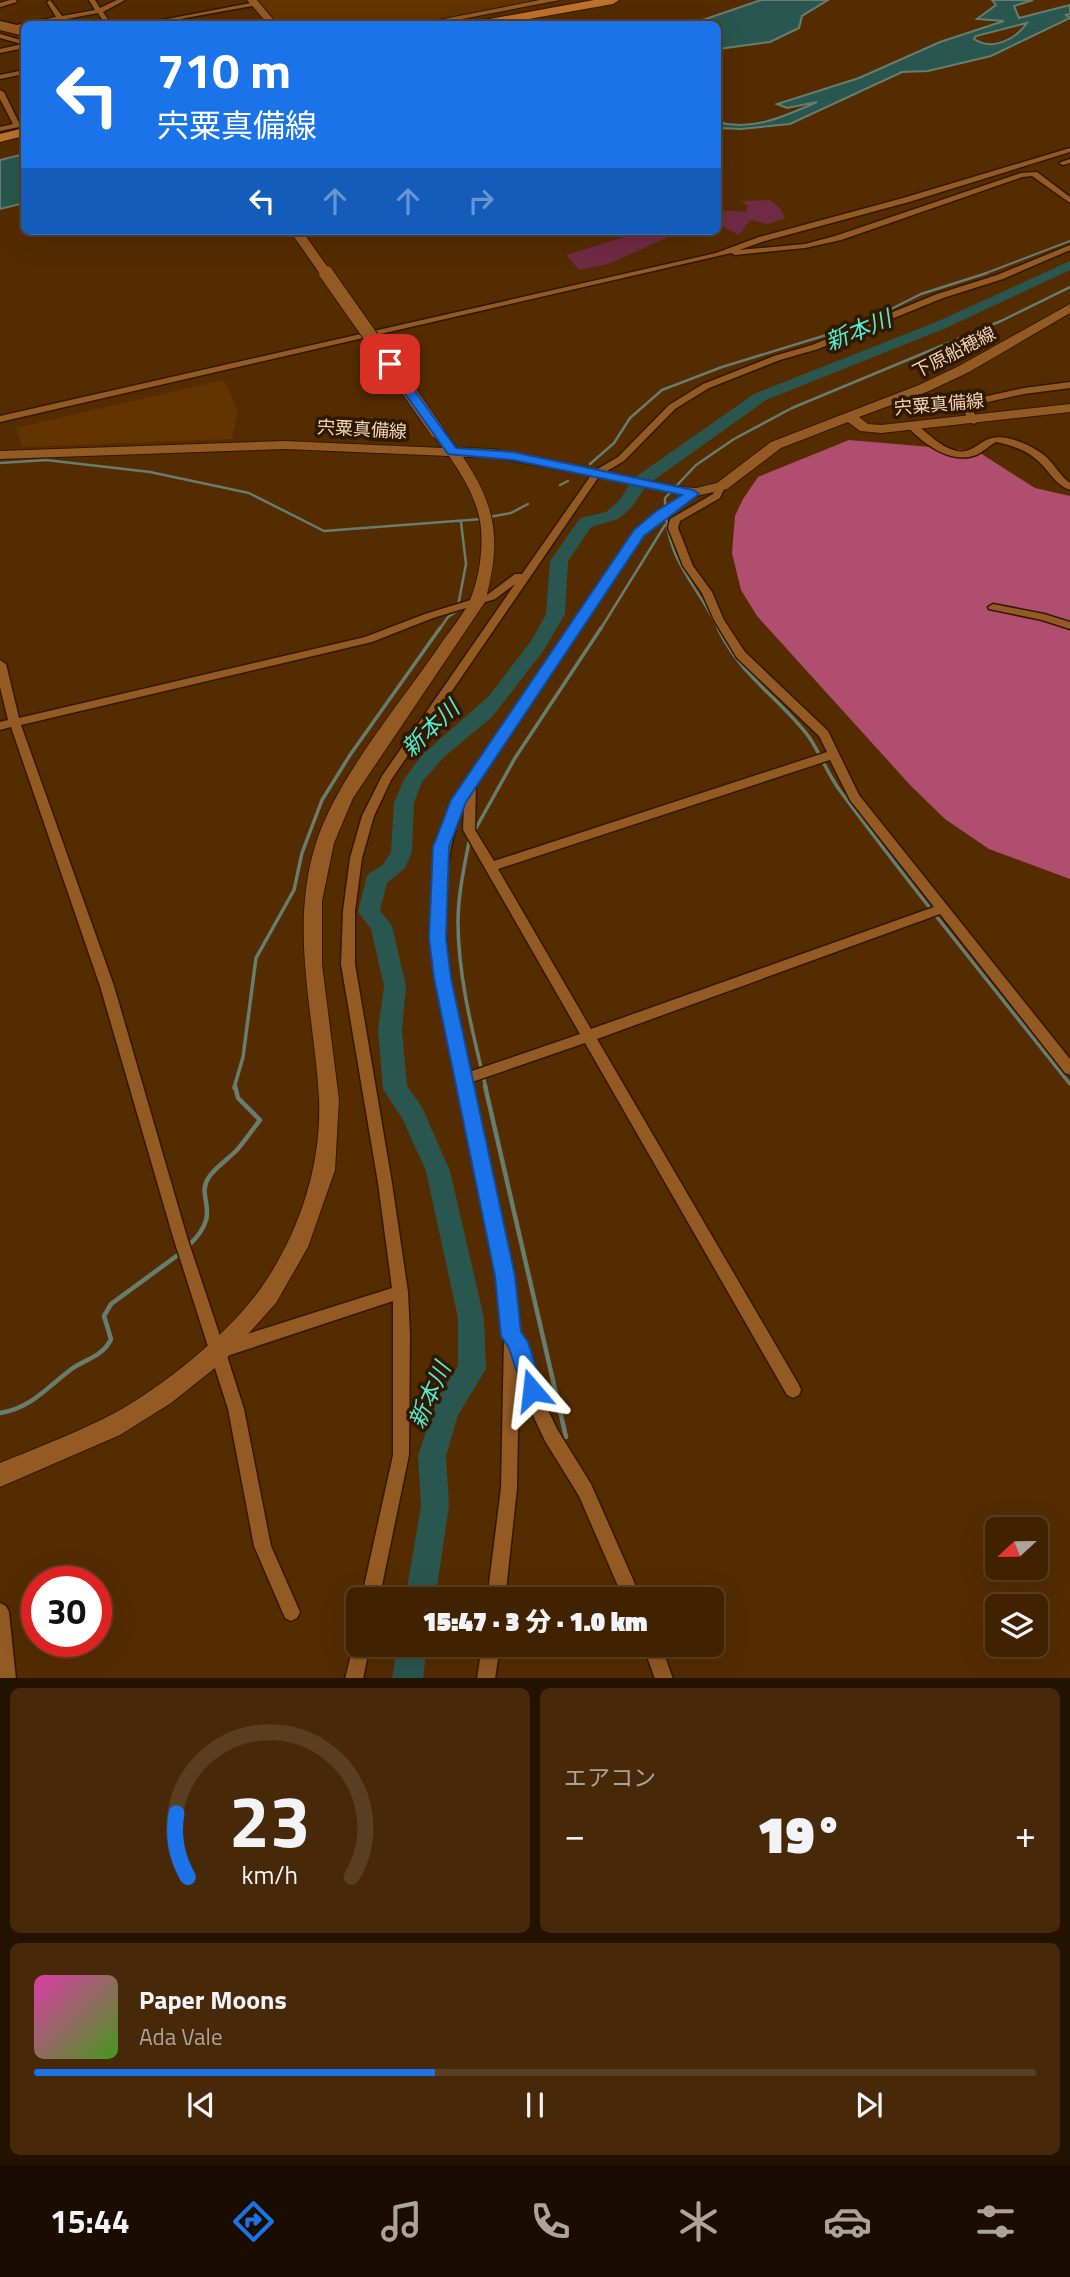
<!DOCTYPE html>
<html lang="ja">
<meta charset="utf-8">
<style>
:root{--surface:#402100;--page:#47290a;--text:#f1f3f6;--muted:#aea399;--line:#593e22;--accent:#1a73e8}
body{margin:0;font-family:"Titillium Web","Noto Sans JP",sans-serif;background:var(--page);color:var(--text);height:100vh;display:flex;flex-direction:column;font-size:26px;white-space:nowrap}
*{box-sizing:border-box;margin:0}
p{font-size:23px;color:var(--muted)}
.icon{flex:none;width:38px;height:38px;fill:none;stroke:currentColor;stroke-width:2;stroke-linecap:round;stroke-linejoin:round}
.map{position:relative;height:1678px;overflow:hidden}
.details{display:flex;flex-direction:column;gap:10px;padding:10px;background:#231200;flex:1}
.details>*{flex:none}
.top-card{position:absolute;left:21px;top:21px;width:700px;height:214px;border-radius:10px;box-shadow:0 7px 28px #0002,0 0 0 2px var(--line);background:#1a73e8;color:#fff;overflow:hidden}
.needle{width:46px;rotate:248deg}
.tools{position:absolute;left:985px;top:1517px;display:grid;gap:14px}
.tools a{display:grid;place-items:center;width:63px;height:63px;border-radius:10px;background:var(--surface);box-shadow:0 7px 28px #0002,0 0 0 2px var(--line);font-size:35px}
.speed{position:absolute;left:21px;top:1566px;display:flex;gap:14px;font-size:35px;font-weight:700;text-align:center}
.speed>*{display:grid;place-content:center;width:91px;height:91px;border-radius:50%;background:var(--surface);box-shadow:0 7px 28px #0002,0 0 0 2px var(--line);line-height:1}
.speed .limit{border:10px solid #d22;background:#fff;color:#111}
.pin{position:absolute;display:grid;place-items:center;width:60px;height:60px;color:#fff;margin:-30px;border-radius:14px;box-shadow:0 4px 10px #0006}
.me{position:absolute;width:77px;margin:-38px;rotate:343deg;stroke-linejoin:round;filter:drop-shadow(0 0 5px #0008)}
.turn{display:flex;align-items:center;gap:24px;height:147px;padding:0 21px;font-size:32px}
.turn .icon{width:91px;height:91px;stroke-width:2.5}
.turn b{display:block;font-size:49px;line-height:60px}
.lanes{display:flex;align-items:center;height:66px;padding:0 21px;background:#0003;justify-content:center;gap:35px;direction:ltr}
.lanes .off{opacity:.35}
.big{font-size:52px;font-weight:800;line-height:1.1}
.details .card{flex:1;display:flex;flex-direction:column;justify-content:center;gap:10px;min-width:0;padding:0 24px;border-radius:10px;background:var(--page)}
.details .dial{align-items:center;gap:0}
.dial svg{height:182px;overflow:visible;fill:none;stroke:var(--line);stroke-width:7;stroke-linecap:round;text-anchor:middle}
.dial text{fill:var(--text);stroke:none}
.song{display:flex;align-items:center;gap:21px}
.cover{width:84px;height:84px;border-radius:10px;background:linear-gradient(135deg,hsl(320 70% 55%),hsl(100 70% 35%))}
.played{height:7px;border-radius:4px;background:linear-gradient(90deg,var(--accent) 40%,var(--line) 40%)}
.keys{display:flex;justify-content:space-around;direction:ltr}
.heat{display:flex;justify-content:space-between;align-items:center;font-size:38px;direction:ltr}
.details .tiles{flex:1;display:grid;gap:10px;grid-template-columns:1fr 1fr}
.card:last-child{grid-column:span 2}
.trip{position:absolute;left:346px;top:1587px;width:378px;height:70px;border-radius:10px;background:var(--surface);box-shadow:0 7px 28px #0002,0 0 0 2px var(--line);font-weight:800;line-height:70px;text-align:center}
.tabs{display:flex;height:112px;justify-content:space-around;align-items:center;background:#1a0d00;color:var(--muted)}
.tabs .icon{width:49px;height:49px}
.tabs .selected{color:var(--accent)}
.tabs b{font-size:32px;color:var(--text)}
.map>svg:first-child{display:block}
.built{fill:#633400}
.green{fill:#702b44}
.forest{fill:#b04e70}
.water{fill:#29574f;stroke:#667d6f;stroke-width:2;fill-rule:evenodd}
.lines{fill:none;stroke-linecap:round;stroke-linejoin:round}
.stream-far3{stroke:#667d6f;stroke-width:2}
.stream-far2{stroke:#667d6f;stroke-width:2.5}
.stream-far1{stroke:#667d6f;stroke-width:3.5}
.stream{stroke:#667d6f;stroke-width:4.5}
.river{fill:#29574f;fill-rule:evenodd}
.street-casing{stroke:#331700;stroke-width:3}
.secondary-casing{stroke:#331700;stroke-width:2}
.highway-casing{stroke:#331700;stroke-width:2}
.street{fill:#935a24;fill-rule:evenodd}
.secondary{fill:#935a24;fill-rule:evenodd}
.highway{fill:#bc722a;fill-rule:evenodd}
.secondary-bridge-far1-casing{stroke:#331700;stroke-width:12;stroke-linecap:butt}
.secondary-bridge-casing{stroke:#331700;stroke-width:16;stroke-linecap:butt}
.secondary-bridge-far1{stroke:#935a24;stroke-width:10}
.secondary-bridge{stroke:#935a24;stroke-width:14}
.route{fill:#1a73e8;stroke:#114b97;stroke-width:2}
.labels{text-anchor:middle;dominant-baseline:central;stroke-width:7;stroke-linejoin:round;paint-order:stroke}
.far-street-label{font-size:18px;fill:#f6d5bb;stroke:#301903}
.water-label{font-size:23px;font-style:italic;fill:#56ebd3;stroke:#301903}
</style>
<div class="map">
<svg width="1070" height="1679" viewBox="0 0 1070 1679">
<rect width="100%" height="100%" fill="#552c00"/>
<path class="built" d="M255 0H541L410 24H277Z
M224 380 238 411 232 439 22 447 16 428Z"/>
<path class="green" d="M770 200 780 208 785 218 768 224 750 220 739 235 718 224V210L746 212 748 206 741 201Z
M644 231H682L608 264 579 270 566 255Z"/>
<path class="forest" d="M849 440 977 451 1035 488 1070 496V879L989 849 945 819 911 786 757 616 741 590 732 553 735 516 743 499 758 477Z"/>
<path class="water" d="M761 0H828L802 16 799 28 770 42 718 49V24H691Z
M992 0H1033L1014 6 1019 18 1070 5V14L1066 15 1070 18 991 56 928 71 902 72 790 124 741 129 718 128V122C753 132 787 115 817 102L787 108 777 104 859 78 940 42 1004 21 977 19 996 5ZM1027 23C1015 40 992 51 974 39L976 36Z
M24 154V203L0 209V160Z"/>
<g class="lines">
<path class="stream-far3" d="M981 275 1070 241"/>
<path class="stream-far2" d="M976 405 1028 393
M0 463 46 460 150 472 249 493 324 531 482 519
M590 464 614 443 630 418 662 390 722 367 859 325 921 294 987 273
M560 485 568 481
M489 517 511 513 528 504
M439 630 448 617 457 611 466 564 461 522
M600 630 665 525
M719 630C693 577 665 562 665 498L696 465 734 439 792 408 1001 321 1070 287"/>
<path class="stream-far1" d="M718 628C742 678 778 696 809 737 821 755 828 775 841 792 914 891 993 987 1070 1084
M476 828 515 758 601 628
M469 842C464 868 458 895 458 922 458 977 473 1034 486 1088
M234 1088 243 1057 256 958 294 890 302 853 322 800 350 755 440 628"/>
<path class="stream" d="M485 1086 566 1437
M188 1246C225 1212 194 1198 209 1177 216 1167 228 1159 236 1151 245 1141 252 1130 260 1120L238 1098 235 1086
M0 1413C32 1408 48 1386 73 1368 87 1359 104 1355 111 1339L104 1316 111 1304 182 1252"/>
<path class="river" d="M1070 261V270L946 328 766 400 647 485 631 508 618 519 591 527 568 561 565 614 544 650 492 717 444 757 422 782 414 803 412 852 405 868 387 883 380 910 392 926 406 986 402 1030 407 1086 422 1107 450 1171 484 1318 486 1369 458 1415 446 1456 449 1506 435 1600H405L421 1506 418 1456 436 1400 458 1366V1318L426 1171 403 1120 383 1089 378 1030 384 986 371 929 358 912 366 879 369 873 382 866 391 852 394 803 404 779 422 755 489 696 531 641 546 614 550 561 580 518 606 512 619 501 634 478 754 394 936 322Z
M397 1645H427L423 1679H392Z"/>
<defs>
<path id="street" d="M10 0H16L17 2 0 7V3Z
M50 0 62 16 95 10 89 0H95L100 8 117 0H125L103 12 111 24H105L98 13 40 24H24V31L0 25V21L17 25 56 17 47 2Z
M256 2 259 4 258 5 152 24H141Z
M0 34 24 41V48L0 53V49L22 44 0 38Z
M24 70V74L0 79V75Z
M0 90 4 92 19 123 24 122V126L0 131V127L13 124 0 99Z
M1070 148V152L909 202 765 241 739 250 805 244 835 236 1021 173 1037 172 1070 197V203L1032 176 1022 177 841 240 805 248 735 255 731 253 0 422V416L716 253 759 237 903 198Z
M1070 159V163L1063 165 1059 163Z
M1070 245V250L1003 279 943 298 818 349 780 360 709 388 675 409 624 461 600 475 391 780 374 816 362 858 355 911V964L392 1183 408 1292 410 1335 409 1455 379 1600H361L393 1455V1301L227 1356 244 1409 271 1546 300 1612 297 1618 291 1621 285 1618 254 1546 228 1409 173 1237 100 986 11 727 0 730V722L8 720 0 687V660L6 664 19 718 365 637 425 614 487 595 515 574H522L594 471 618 457 669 405 703 384 774 356 812 345 937 294 997 275ZM515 584 382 776 362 816 350 858 343 911 341 964 378 1183 392 1288 222 1342 187 1237 114 986 21 725 372 642 433 618 495 599Z
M1070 382V388L1024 394 970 406 979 421 974 424 969 421 960 404 965 401 1024 388Z
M911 422C927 430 938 447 957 451 972 454 979 441 992 438 1007 434 1033 446 1044 455 1054 463 1059 475 1070 483V490C1054 484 1049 470 1037 460 1028 451 1009 444 996 442 989 446 983 452 976 455 951 465 922 443 906 425Z
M719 486 724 489 720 498 680 521 678 528 693 566 712 592 724 620 745 652 828 731 859 795 1070 1059V1075L1065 1073 940 914 597 1039 799 1385 801 1390 799 1395 793 1398 787 1395 585 1043 472 1082 513 1276 519 1333 526 1342 545 1404 557 1429 591 1484 642 1600H624L579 1496 545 1441 531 1411 519 1373 517 1488 505 1600H487L501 1488 504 1336 497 1276 436 978 432 932V888L434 865 444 822 455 797 635 531 655 513 693 491 698 494 696 496 663 517 643 535 476 784 475 830 494 861 827 752 819 736 737 658 714 620 702 593 683 566 668 528 670 519 713 494 716 487ZM830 760 850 800 934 907 591 1029 498 869ZM464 804 463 830 580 1034 469 1072C450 980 428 895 464 804Z
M993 604 1044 614 1070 622V629L1042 620 989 609 988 607Z
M0 1603 6 1606 9 1612 16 1679H0Z
M359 1637V1645H370L363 1679H345L355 1639Z
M482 1645H500L495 1679H477Z
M643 1645H661L673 1679H655Z"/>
<path id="secondary" d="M247 0H257L277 24H268Z
M540 0H560L436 24H418Z
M0 24 24 30V36L0 30Z
M1070 304V313L969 372 929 391 859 417 868 424 881 425 1070 404V412L881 433 860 431 848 422 781 448 727 489 696 496 492 457H463C498 509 501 542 485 602L353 798 334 843 322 901V964L339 1100 335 1170 308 1247 276 1303 225 1360 171 1403 120 1435 0 1487V1463C34 1449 68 1436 101 1420 155 1394 227 1336 261 1288 299 1234 322 1165 319 1098 314 1012 289 928 316 843 336 780 397 707 436 651 446 635 462 618 470 600 479 579 483 551 481 528 478 501 464 478 449 456L285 449 0 459V451L285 441 443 448 430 431 437 427 442 428 457 448 492 449 680 487 696 488 717 483 771 442 919 385 959 366Z"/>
<path id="highway" d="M594 0H619L613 4 501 24H478L484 20Z
M24 128V136L0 142V134Z"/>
</defs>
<use href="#street" class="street-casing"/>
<use href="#secondary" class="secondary-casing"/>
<use href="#highway" class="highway-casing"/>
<use href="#street" class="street"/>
<use href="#secondary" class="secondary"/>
<use href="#highway" class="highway"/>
<defs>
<path id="secondary-bridge-far1" d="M296 231 327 275"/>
<path id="secondary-bridge" d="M326 273 437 431"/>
</defs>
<use href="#secondary-bridge-far1" class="secondary-bridge-far1-casing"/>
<use href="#secondary-bridge" class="secondary-bridge-casing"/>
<use href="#secondary-bridge-far1" class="secondary-bridge-far1"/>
<use href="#secondary-bridge" class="secondary-bridge"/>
</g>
<path class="route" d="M386 362H394L456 448 513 452 693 490 699 494 644 536 466 802 449 847 446 938 451 978 515 1276 521 1332 528 1342 543 1390 540 1397 532 1400 525 1397 509 1348 501 1336 495 1276 434 978 429 938 433 847 451 800 634 530 655 512 682 495 513 460 448 454 384 364Z"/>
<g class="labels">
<g class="far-street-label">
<text transform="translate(954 352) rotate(-27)">下原船穂線</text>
<text transform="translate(939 404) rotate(-5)">宍粟真備線</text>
<text transform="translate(362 429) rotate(3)">宍粟真備線</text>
</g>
<g class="water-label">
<text transform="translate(858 330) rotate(-22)">新本川</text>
<text transform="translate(430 728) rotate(-44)">新本川</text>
<text transform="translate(429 1395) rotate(-66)">新本川</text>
</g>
</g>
</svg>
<div class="tools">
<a><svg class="needle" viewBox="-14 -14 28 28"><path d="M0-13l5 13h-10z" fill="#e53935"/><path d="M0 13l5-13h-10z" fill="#aea399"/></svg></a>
<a><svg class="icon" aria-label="layers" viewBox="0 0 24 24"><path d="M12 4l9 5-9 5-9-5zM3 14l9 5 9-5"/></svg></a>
</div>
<div class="speed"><div class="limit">30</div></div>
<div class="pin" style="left:390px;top:364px;background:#d93025"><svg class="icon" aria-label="arrive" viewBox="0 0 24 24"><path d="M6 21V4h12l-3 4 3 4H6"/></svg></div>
<svg class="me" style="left:532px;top:1390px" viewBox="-20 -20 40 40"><path d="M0-17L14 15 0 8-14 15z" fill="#1a73e8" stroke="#fff" stroke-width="4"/></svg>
<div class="trip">15:47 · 3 分 · 1.0 km</div>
<div class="top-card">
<div class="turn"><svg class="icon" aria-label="left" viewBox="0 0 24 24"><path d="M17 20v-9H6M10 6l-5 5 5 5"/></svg><div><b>710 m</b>宍粟真備線</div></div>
<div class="lanes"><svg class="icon" aria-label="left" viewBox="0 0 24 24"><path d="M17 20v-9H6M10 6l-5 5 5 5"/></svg><svg class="icon off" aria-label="ahead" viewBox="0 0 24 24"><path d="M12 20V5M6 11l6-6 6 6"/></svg><svg class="icon off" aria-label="ahead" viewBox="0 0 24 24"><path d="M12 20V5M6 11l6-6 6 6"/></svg><svg class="icon off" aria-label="right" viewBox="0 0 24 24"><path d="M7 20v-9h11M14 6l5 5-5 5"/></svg></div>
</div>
</div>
<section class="details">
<div class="tiles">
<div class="card dial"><svg viewBox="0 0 100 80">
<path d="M14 69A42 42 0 1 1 86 69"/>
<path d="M14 69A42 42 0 0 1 9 41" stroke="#1a73e8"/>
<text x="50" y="56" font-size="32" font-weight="700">23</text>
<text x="50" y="72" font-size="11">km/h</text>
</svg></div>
<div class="card"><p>エアコン</p>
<div class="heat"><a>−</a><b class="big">19°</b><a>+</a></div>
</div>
<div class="card">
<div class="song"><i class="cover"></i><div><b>Paper Moons</b><p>Ada Vale</p></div></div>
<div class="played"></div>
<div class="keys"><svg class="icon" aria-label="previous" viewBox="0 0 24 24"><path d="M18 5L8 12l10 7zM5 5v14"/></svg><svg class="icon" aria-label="pause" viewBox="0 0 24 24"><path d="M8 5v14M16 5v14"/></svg><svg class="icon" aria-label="next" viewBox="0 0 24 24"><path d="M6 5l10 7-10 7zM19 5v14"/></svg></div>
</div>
</div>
</section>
<nav class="tabs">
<b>15:44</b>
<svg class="icon selected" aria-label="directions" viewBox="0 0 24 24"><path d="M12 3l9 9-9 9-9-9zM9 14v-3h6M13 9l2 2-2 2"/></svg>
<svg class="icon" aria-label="music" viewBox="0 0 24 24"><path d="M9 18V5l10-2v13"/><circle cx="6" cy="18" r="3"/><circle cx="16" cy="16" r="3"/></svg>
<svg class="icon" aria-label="phone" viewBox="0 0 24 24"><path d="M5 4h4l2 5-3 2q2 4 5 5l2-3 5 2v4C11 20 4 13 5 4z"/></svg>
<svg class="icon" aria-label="climate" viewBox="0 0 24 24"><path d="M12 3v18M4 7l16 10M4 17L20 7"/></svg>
<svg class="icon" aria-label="car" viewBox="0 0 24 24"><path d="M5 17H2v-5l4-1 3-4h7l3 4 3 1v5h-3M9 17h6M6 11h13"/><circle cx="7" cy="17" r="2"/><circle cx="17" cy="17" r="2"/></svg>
<svg class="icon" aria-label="filters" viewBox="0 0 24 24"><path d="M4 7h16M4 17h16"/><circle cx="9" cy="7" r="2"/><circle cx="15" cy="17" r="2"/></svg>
</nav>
